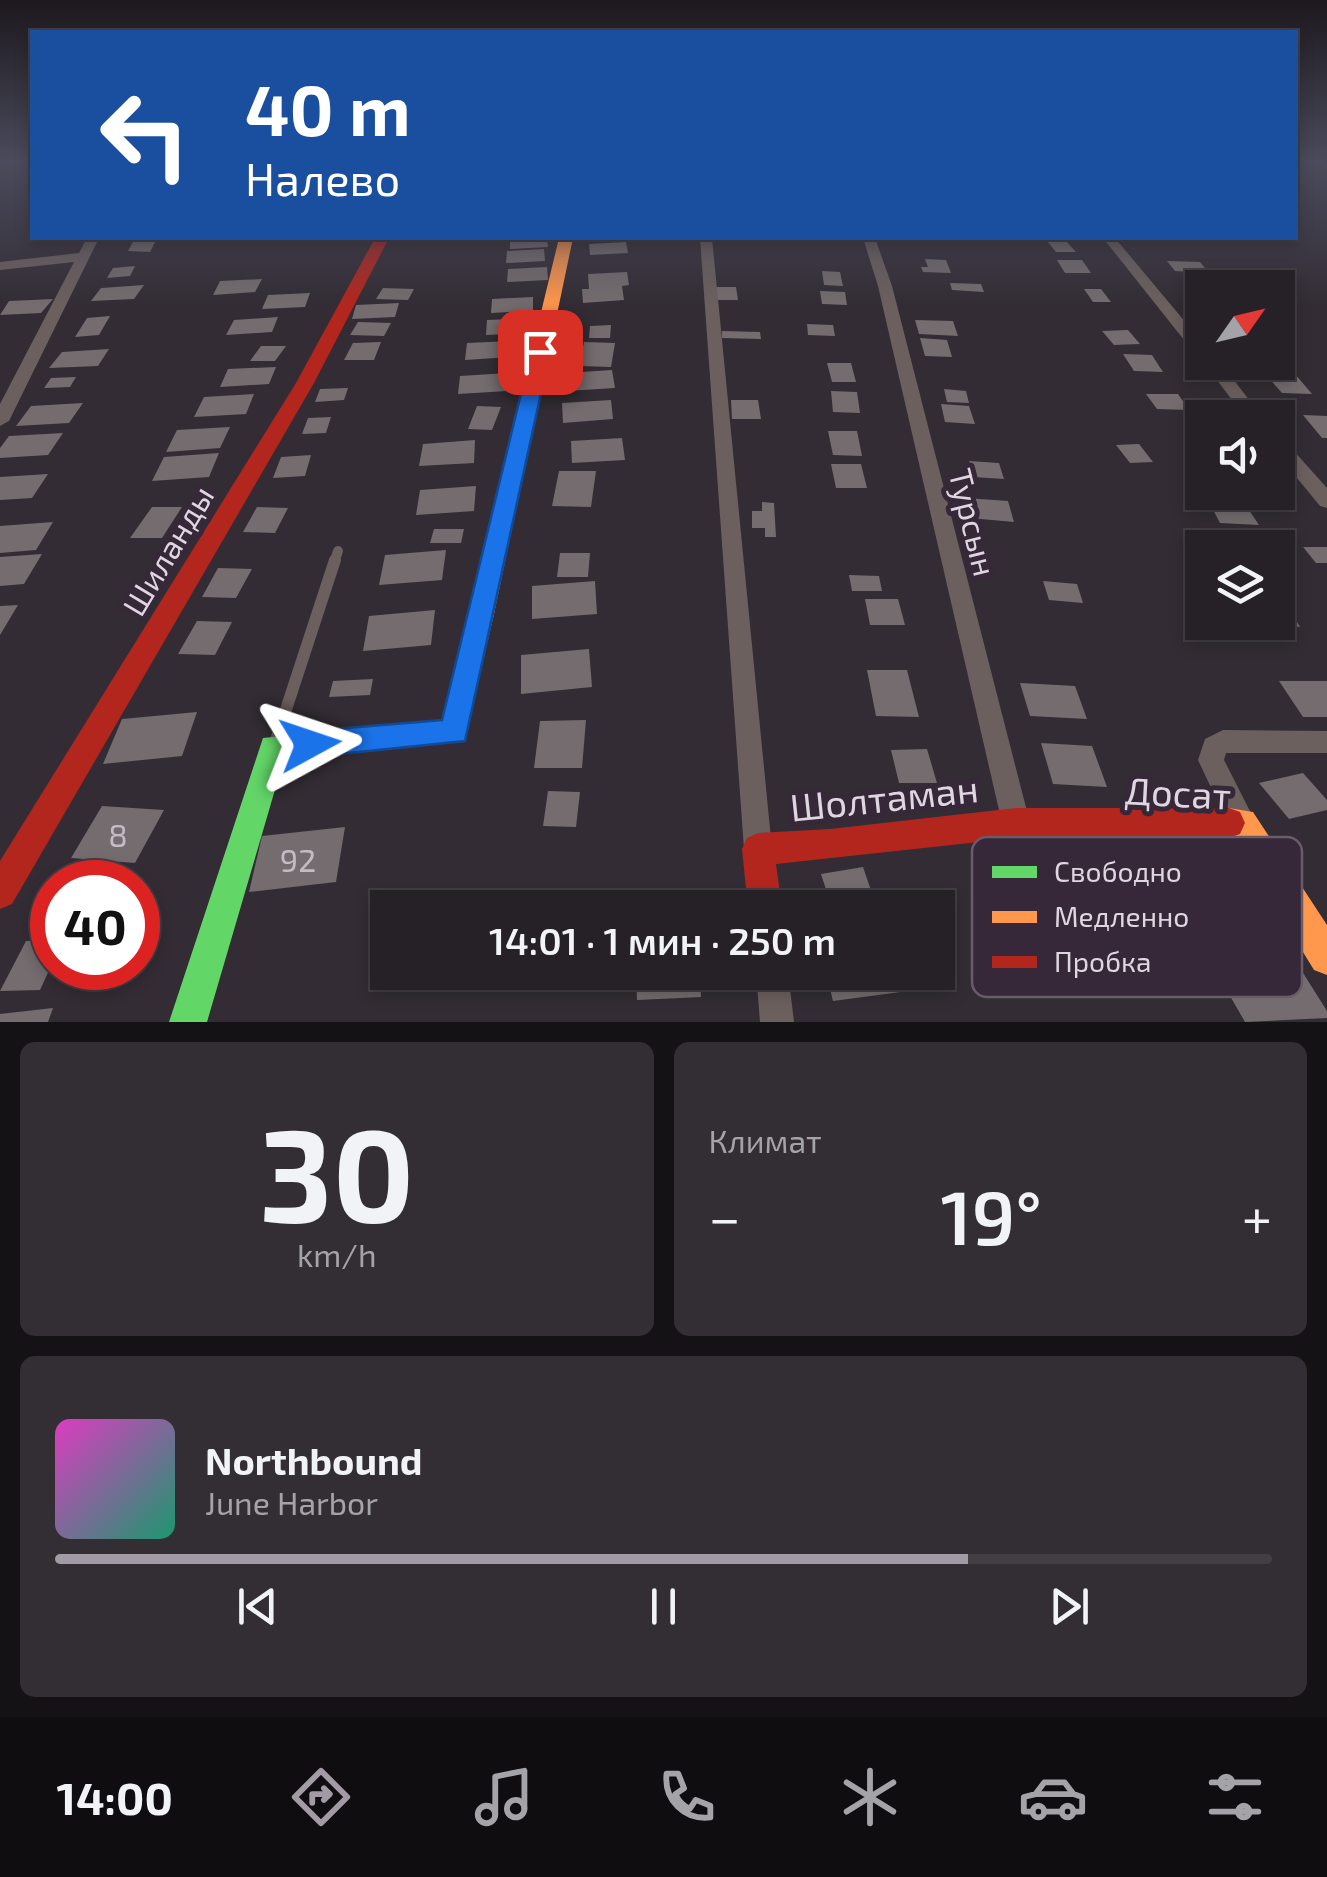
<!DOCTYPE html>
<html lang="ru">
<meta charset="utf-8">
<style>
:root{--surface:#262127;--page:#322e33;--text:#f1f3f6;--muted:#a4a3a7;--line:#423e44;--accent:#a29aa4}
body{margin:0;font-family:"Exo 2",sans-serif;background:var(--page);color:var(--text);height:100vh;display:flex;flex-direction:column;font-size:38px;white-space:nowrap}
*{box-sizing:border-box;margin:0}
p{font-size:32px;color:var(--muted)}
.icon{flex:none;width:55px;height:55px;fill:none;stroke:currentColor;stroke-width:2;stroke-linecap:round;stroke-linejoin:round}
.map{position:relative;height:1022px;overflow:hidden}
.details{display:flex;flex-direction:column;gap:20px;padding:20px;background:#151215;flex:1}
.details>*{flex:none}
.guide{position:absolute;left:30px;top:30px;width:1268px;height:210px;border-radius:0px;box-shadow:0 5px 15px #0003,0 0 0 2px var(--line);background:#1a4fa0;color:#fff;overflow:hidden}
.needle{width:65px;rotate:56deg}
.fabs{position:absolute;left:1185px;top:270px;display:grid;gap:20px}
.fabs a{display:grid;place-items:center;width:110px;height:110px;border-radius:0px;background:var(--surface);box-shadow:0 5px 15px #0003,0 0 0 2px var(--line);font-size:50px}
.speed{position:absolute;left:30px;top:860px;display:flex;gap:20px;font-size:50px;font-weight:700;text-align:center}
.speed>*{display:grid;place-content:center;width:130px;height:130px;border-radius:50%;background:var(--surface);box-shadow:0 5px 15px #0003,0 0 0 2px var(--line);line-height:1}
.speed .limit{border:15px solid #d22;background:#fff;color:#111}
.pin{position:absolute;display:grid;place-items:center;width:85px;height:85px;color:#fff;margin:-42px;border-radius:20px;box-shadow:0 5px 15px #0006}
.me{position:absolute;width:110px;margin:-55px;rotate:85deg;stroke-linejoin:round;filter:drop-shadow(0 0 8px #0008)}
.turn{display:flex;align-items:center;gap:35px;height:210px;padding:0 50px;font-size:45px}
.turn .icon{width:130px;height:130px;stroke-width:2.5}
.turn b{display:block;font-size:70px;line-height:85px}
.big{font-size:75px;font-weight:600;line-height:1.1}
.details .card{flex:1;display:flex;flex-direction:column;justify-content:center;gap:15px;min-width:0;padding:0 35px;border-radius:15px;background:var(--page)}
.details .dial{align-items:center;gap:0}
.dial b{font-size:130px;line-height:1}
.song{display:flex;align-items:center;gap:30px}
.cover{width:120px;height:120px;border-radius:15px;background:linear-gradient(135deg,hsl(310 70% 55%),hsl(160 70% 35%))}
.played{height:10px;border-radius:5px;background:linear-gradient(90deg,var(--accent) 75%,var(--line) 75%)}
.keys{display:flex;justify-content:space-around;direction:ltr}
.heat{display:flex;justify-content:space-between;align-items:center;font-size:55px;direction:ltr}
.details .tiles{flex:1;display:grid;gap:20px;grid-template-columns:1fr 1fr}
.card:last-child{grid-column:span 2}
.trip{position:absolute;left:370px;top:890px;width:585px;height:100px;border-radius:0px;background:var(--surface);box-shadow:0 5px 15px #0003,0 0 0 2px var(--line);font-weight:600;line-height:100px;text-align:center}
.tabs{display:flex;height:160px;justify-content:space-around;align-items:center;background:#0f0d10;color:var(--muted)}
.tabs .icon{width:70px;height:70px}
.tabs .selected{color:var(--accent)}
.tabs b{font-size:45px;color:var(--text)}
.map>svg:first-child{display:block}
.building{fill:#746c6e}
.lines{fill:none;stroke-linecap:round;stroke-linejoin:round}
.lane-far1{stroke:#6c605e;stroke-width:10}
.lane{stroke:#6c605e;stroke-width:12}
.street{fill:#6c605e;fill-rule:evenodd}
.fast{fill:#63d668;fill-rule:evenodd}
.slow{fill:#ff974d;fill-rule:evenodd}
.jam{fill:#b3261e;fill-rule:evenodd}
.route{fill:#1a73e8;stroke:#114b97;stroke-width:2.5}
.labels{text-anchor:middle;dominant-baseline:central;stroke-width:10;stroke-linejoin:round;paint-order:stroke}
.street-label{font-size:32px;fill:#ded6e0;stroke:#362838}
.near-number-label{font-size:32px;fill:#c4bcc4}
.near-street-label{font-size:38px;fill:#ded6e0;stroke:#362838}
.key{fill:#362838;stroke:#685c6a;stroke-width:2.5}
.key-label{font-size:28px;fill:#ded6e0}
</style>
<div class="map">
<svg width="1327" height="1022" viewBox="0 0 1327 1022">
<rect width="100%" height="100%" fill="#332c34"/>
<path class="building" d="M510 238H547L548 247 510 249Z
M156 240 150 252 128 251 133 242Z
M1047 241H1066L1076 252H1056Z
M626 242 628 253 590 255 589 244Z
M544 249 545 261 506 263 507 251Z
M925 259 946 260 951 273 923 272 921 267H928Z
M1057 260H1082L1091 273H1065Z
M1167 261 1200 262 1209 273 1175 271Z
M135 266 130 276 107 278 113 268Z
M547 267 548 280 507 282 508 269Z
M822 271 840 272 843 286 824 285Z
M627 272 629 285 622 286 624 300 583 303 582 289H589L588 274Z
M262 279 255 292 213 295 220 281Z
M950 283 981 284 984 292 952 290Z
M144 285 134 299 91 301 101 288Z
M714 287H736L738 300H716Z
M383 288 414 289 408 300 376 299Z
M1084 289H1101L1111 302H1093Z
M820 291 845 292 847 305 822 304Z
M310 293 305 307 262 309 268 295Z
M533 297V311L491 313 492 299Z
M53 299 41 313 0 315 9 301Z
M399 303 395 317 352 319 356 305Z
M110 316 99 335 75 337 87 318Z
M278 317 272 332 226 335 234 320Z
M530 318V333L486 335 487 320Z
M915 320 953 321 958 336 919 334Z
M358 322 391 323 384 336 350 335Z
M807 324 833 325 835 336 808 335Z
M611 325 610 338H589L590 326Z
M1128 330 1140 344 1114 345 1102 331Z
M722 331 760 332 761 339 722 338Z
M920 338 947 340 952 357 925 356Z
M512 341 511 357 465 360 467 343Z
M381 342 374 360H344L353 343Z
M584 342 615 343 611 367 579 366Z
M261 346H286L275 361H250Z
M109 349 98 366 49 368 62 352Z
M1123 354 1152 355 1163 372 1134 371Z
M827 363H851L856 382H832Z
M276 367 269 384 220 387 228 369Z
M612 370 615 388 567 391 566 373Z
M508 373 507 391 458 394 460 376Z
M1265 374H1295L1312 394 1282 393Z
M76 377 70 387 44 388 51 378Z
M348 388 344 400 315 402 320 389Z
M944 389 966 391 969 403 947 402Z
M831 391 857 392 860 413 833 412Z
M254 394 246 414 194 417 204 397Z
M1146 394H1178L1189 410 1157 409Z
M611 400 613 419 563 423 562 403Z
M731 400H758L761 419H732Z
M83 403 69 423 16 426 31 406Z
M941 404 969 406 975 424 945 422Z
M477 406 501 407 492 430 468 429Z
M1303 415 1327 416V438H1322Z
M331 417 326 433 302 434 308 418Z
M230 427 220 448 166 452 177 430Z
M828 431H857L862 456 833 455Z
M63 433 48 455 0 458V448L9 436Z
M622 438 625 460 572 463 571 441Z
M475 440 474 463 419 466 423 444Z
M1139 444 1153 462 1130 463 1116 445Z
M219 453 209 477 152 481 164 457Z
M311 455 305 476 273 478 281 457Z
M969 461 999 463 1004 479 973 477Z
M831 464H861L867 488H836Z
M559 471H596L591 507 552 506Z
M48 474 32 498 0 500V477Z
M476 486 474 511 416 515 420 490Z
M966 498 1008 501 1014 522 970 518Z
M762 502 774 503 776 537H765V528H752V511H762Z
M1210 504 1247 507 1259 525 1220 523Z
M152 507H182L162 538H130Z
M257 507 288 508 275 533 243 532Z
M53 522 36 550 0 553V526Z
M434 529H464L461 543H430Z
M1193 529 1224 530 1234 548H1204Z
M1303 547H1327V563H1316Z
M446 550 442 580 379 585 385 555Z
M560 553H590L588 577H557Z
M42 554 24 584 0 586V557Z
M218 568 252 569 236 598 202 597Z
M849 575 879 576 882 591H852Z
M595 581 597 614 532 619V586Z
M1043 581 1077 584 1083 603 1049 600Z
M1278 598H1283L1300 627 1278 625Z
M865 599H898L905 625H870Z
M18 605 0 635V606Z
M435 610 431 645 363 651 369 616Z
M197 621 232 622 215 655 178 654Z
M589 649 592 687 521 694V655Z
M867 670H907L919 717 876 716Z
M373 679 370 695 329 697 333 681Z
M1279 681H1327V717H1303Z
M1020 683 1075 686 1087 719 1030 716Z
M197 712 182 756 103 764 122 719Z
M586 720 582 768H534L540 721Z
M1041 743 1092 746 1107 787 1053 784Z
M927 749 937 783H899L891 750Z
M1303 773 1327 800V810L1289 819 1259 783Z
M548 791 580 792 576 827 543 826Z
M102 806 164 810 135 863 71 858Z
M345 827 336 882 249 892 262 836Z
M863 867 877 908H832L821 874Z
M52 940V964L40 990 0 991 26 941Z
M1288 949 1327 1011V1018L1245 1022 1207 956Z
M636 972H700L701 997 637 1000Z
M826 972H918L923 989 833 1001Z
M53 1008 48 1022H0V1014Z"/>
<g class="lines">
<path class="lane-far1" d="M334 563 338 551"/>
<path class="lane" d="M276 740 335 560"/>
<path class="street" d="M1317 162H1327V170Z
M87 238H99L9 421 0 426V404L74 262 0 270V262L79 253Z
M700 238H712L772 849 768 859 758 863 748 859 744 849Z
M863 238H875L892 286 1030 823 1026 832 1016 836 1006 832 1002 823 878 286Z
M1103 238H1115L1202 342V357L1196 355Z
M1203 362H1220L1263 418H1246Z
M1278 438 1284 440 1327 488V508L1320 506 1278 455Z
M1223 730 1327 731V753H1226L1224 760 1256 823 1252 832 1242 836 1232 832 1198 760 1205 739Z
M756 972H788L794 1022H760Z"/>
<path class="fast" d="M481 604 490 607 494 614 464 741 284 759 207 1022H169L263 738 442 720 468 614 472 607Z"/>
<path class="slow" d="M559 238H573L494 614 490 621 481 624 472 621 468 614Z
M1229 808 1253 812 1327 925V975L1314 970 1233 838 1218 834 1213 823 1218 812Z"/>
<path class="jam" d="M375 238H389L314 383 12 904 0 909V861L296 383Z
M1016 808H1229L1240 812 1245 823 1240 834 1229 838H1016L776 864 782 908H748L742 849 747 838 758 833 830 829Z"/>
</g>
<linearGradient id="sky" x2="0" y2="1"><stop stop-color="#1c181d"/><stop offset="0.53" stop-color="#4a4b5c"/><stop offset="1" stop-color="#4a4b5c" stop-opacity="0"/></linearGradient>
<rect width="1327" height="306" fill="url(#sky)"/>
<path class="route" d="M540 346 550 352 465 741 310 757 299 753 295 744 299 735 310 731 442 720 531 352Z"/>
<g class="labels">
<g class="street-label">
<text transform="translate(974 522) rotate(76)">Турсын</text>
<text transform="translate(167 550) rotate(-59)">Шиланды</text>
</g>
<g class="near-number-label">
<text x="118" y="834">8</text>
<text x="298" y="859">92</text>
</g>
<g class="near-street-label">
<text transform="translate(1178 792) rotate(3)">Досат</text>
<text transform="translate(884 797) rotate(-6)">Шолтаман</text>
</g>
</g>
<rect x="972" y="837" width="330" height="160" rx="15" class="key"/>
<rect x="992" y="866" width="45" height="12" fill="#63d668"/>
<rect x="992" y="911" width="45" height="12" fill="#ff974d"/>
<rect x="992" y="956" width="45" height="12" fill="#b3261e"/>
<g class="key-label">
<text x="1054" y="882">Свободно</text>
<text x="1054" y="927">Медленно</text>
<text x="1054" y="972">Пробка</text>
</g>
</svg>
<div class="fabs">
<a><svg class="needle" viewBox="-14 -14 28 28"><path d="M0-13l5 13h-10z" fill="#e53935"/><path d="M0 13l5-13h-10z" fill="#a4a3a7"/></svg></a>
<a><svg class="icon" aria-label="sound" viewBox="0 0 24 24"><path d="M4 9h4l5-4v14l-5-4H4zM17 9q2 3 0 6"/></svg></a>
<a><svg class="icon" aria-label="layers" viewBox="0 0 24 24"><path d="M12 4l9 5-9 5-9-5zM3 14l9 5 9-5"/></svg></a>
</div>
<div class="speed"><div class="limit">40</div></div>
<div class="pin" style="left:540px;top:352px;background:#d93025"><svg class="icon" aria-label="arrive" viewBox="0 0 24 24"><path d="M6 21V4h12l-3 4 3 4H6"/></svg></div>
<svg class="me" style="left:310px;top:744px" viewBox="-20 -20 40 40"><path d="M0-17L14 15 0 8-14 15z" fill="#1a73e8" stroke="#fff" stroke-width="4"/></svg>
<div class="trip">14:01 · 1 мин · 250 m</div>
<div class="guide">
<div class="turn"><svg class="icon" aria-label="left" viewBox="0 0 24 24"><path d="M17 20v-9H6M10 6l-5 5 5 5"/></svg><div><b>40 m</b>Налево</div></div>
</div>
</div>
<section class="details">
<div class="tiles">
<div class="card dial"><b>30</b><p>km/h</p></div>
<div class="card"><p>Климат</p>
<div class="heat"><a>−</a><b class="big">19°</b><a>+</a></div>
</div>
<div class="card">
<div class="song"><i class="cover"></i><div><b>Northbound</b><p>June Harbor</p></div></div>
<div class="played"></div>
<div class="keys"><svg class="icon" aria-label="previous" viewBox="0 0 24 24"><path d="M18 5L8 12l10 7zM5 5v14"/></svg><svg class="icon" aria-label="pause" viewBox="0 0 24 24"><path d="M8 5v14M16 5v14"/></svg><svg class="icon" aria-label="next" viewBox="0 0 24 24"><path d="M6 5l10 7-10 7zM19 5v14"/></svg></div>
</div>
</div>
</section>
<nav class="tabs">
<b>14:00</b>
<svg class="icon selected" aria-label="directions" viewBox="0 0 24 24"><path d="M12 3l9 9-9 9-9-9zM9 14v-3h6M13 9l2 2-2 2"/></svg>
<svg class="icon" aria-label="music" viewBox="0 0 24 24"><path d="M9 18V5l10-2v13"/><circle cx="6" cy="18" r="3"/><circle cx="16" cy="16" r="3"/></svg>
<svg class="icon" aria-label="phone" viewBox="0 0 24 24"><path d="M5 4h4l2 5-3 2q2 4 5 5l2-3 5 2v4C11 20 4 13 5 4z"/></svg>
<svg class="icon" aria-label="climate" viewBox="0 0 24 24"><path d="M12 3v18M4 7l16 10M4 17L20 7"/></svg>
<svg class="icon" aria-label="car" viewBox="0 0 24 24"><path d="M5 17H2v-5l4-1 3-4h7l3 4 3 1v5h-3M9 17h6M6 11h13"/><circle cx="7" cy="17" r="2"/><circle cx="17" cy="17" r="2"/></svg>
<svg class="icon" aria-label="filters" viewBox="0 0 24 24"><path d="M4 7h16M4 17h16"/><circle cx="9" cy="7" r="2"/><circle cx="15" cy="17" r="2"/></svg>
</nav>
